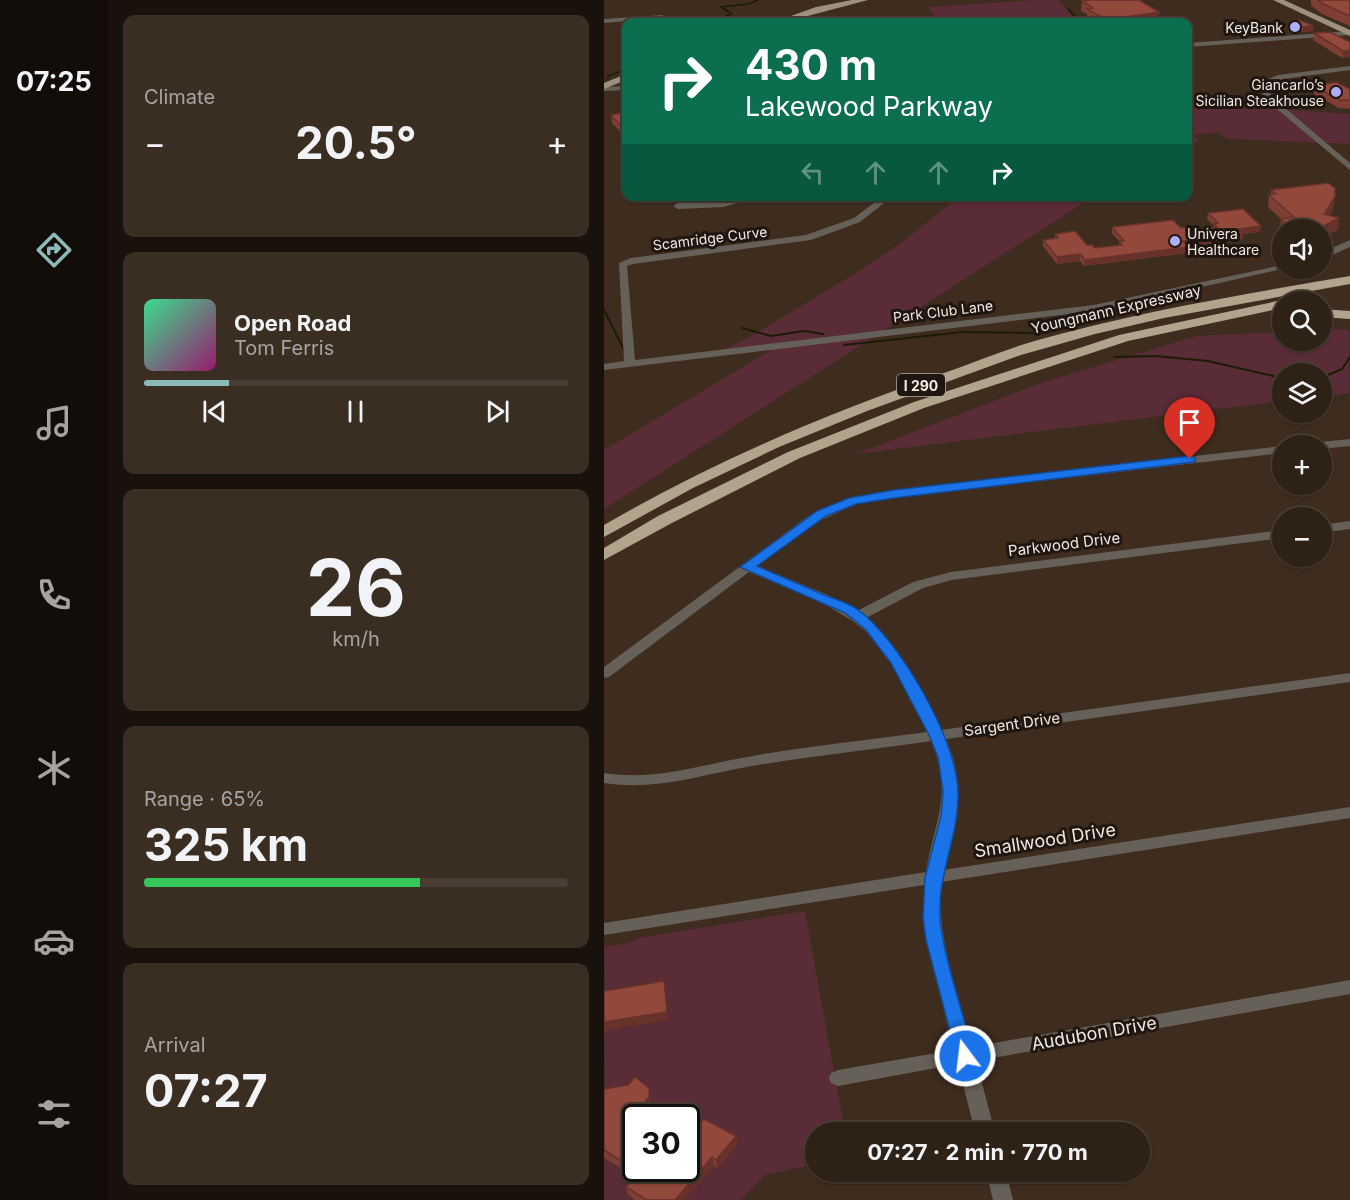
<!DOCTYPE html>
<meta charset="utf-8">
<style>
:root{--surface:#2e2116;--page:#3a2e23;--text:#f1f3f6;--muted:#a7a3a1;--line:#493e35;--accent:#8bbbb9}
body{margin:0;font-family:Inter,sans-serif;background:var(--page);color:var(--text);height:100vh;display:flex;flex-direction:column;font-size:22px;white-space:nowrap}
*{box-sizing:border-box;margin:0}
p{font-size:20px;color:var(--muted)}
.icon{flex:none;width:33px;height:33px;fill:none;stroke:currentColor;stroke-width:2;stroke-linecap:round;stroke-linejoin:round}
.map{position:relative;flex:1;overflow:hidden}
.panel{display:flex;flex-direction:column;gap:15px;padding:15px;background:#19120c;width:496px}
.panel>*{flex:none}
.banner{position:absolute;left:18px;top:18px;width:570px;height:183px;border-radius:12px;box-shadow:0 2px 4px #0004,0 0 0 2px var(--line);background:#0b6e4f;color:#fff;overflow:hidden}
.controls{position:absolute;left:668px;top:219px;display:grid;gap:12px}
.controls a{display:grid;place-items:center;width:60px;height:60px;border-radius:50%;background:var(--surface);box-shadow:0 2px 4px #0004,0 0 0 2px var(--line);font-size:30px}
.speed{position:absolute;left:18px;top:1104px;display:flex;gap:12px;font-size:30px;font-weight:700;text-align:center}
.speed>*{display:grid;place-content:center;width:78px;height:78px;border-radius:50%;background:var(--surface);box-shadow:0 2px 4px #0004,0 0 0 2px var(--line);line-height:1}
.speed .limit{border:3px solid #111;border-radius:9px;background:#fff;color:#111}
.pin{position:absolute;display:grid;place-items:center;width:51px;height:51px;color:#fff;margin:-62px -26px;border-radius:50% 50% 50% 0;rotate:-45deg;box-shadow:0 0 6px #0007}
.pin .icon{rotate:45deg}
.me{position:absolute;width:66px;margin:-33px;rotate:345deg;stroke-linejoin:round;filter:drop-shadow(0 0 4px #0008)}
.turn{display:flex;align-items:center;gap:21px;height:126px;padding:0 24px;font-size:27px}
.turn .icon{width:78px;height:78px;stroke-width:2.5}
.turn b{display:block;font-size:42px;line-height:51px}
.lanes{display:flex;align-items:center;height:57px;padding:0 24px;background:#0003;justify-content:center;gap:30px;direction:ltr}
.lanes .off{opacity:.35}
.big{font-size:45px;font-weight:700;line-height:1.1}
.panel .tile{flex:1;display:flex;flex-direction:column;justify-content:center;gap:9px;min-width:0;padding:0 21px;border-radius:12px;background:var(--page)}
.panel .dial{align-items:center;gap:0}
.dial b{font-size:78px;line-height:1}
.song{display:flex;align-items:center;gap:18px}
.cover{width:72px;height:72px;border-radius:9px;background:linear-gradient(135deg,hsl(150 70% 55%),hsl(320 70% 35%))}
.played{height:6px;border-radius:3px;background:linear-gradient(90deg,var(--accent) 20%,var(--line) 20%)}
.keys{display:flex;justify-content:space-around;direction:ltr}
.heat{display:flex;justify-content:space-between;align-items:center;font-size:33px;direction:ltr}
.charge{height:9px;border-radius:4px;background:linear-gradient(90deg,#34c759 65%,var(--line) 0)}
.trip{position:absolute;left:201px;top:1122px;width:345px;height:60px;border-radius:30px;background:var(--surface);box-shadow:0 2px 4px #0004,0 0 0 2px var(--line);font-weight:700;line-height:60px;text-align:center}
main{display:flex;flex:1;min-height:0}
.tab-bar{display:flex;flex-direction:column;width:108px;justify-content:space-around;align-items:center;background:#120d09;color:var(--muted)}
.tab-bar .icon{width:42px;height:42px}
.tab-bar .on{color:var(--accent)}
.tab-bar b{font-size:27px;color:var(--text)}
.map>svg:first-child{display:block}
.green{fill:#5a2c38}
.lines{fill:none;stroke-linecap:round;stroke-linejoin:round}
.stream-far1{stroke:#1c1c04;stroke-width:1.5}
.stream{stroke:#1c1c04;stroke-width:2}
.minor{fill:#666158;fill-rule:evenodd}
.major{fill:#9b917d;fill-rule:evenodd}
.highway{fill:#b0a48c;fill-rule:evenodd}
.wall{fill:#7e3e34}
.shaded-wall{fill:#67322a}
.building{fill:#93483c;stroke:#67322a;stroke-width:1.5}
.route{fill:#1a73e8;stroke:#114b97;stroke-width:1.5}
.poi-dot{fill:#b0aefa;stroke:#1f1610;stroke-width:2}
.labels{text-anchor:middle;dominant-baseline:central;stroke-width:6;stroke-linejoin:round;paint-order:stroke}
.far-poi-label{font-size:14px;fill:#f3e7de;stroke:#1f1610;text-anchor:end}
.far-street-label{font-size:14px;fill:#f3e7de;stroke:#1f1610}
.shield{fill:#1f1610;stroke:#b3a8a0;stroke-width:1.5}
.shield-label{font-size:14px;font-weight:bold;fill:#f3e7de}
.street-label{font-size:15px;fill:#f3e7de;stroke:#1f1610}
.near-street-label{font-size:18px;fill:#f3e7de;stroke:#1f1610}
</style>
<main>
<nav class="tab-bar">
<b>07:25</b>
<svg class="icon on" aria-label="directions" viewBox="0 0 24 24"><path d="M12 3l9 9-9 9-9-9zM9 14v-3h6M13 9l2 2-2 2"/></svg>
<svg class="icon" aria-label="music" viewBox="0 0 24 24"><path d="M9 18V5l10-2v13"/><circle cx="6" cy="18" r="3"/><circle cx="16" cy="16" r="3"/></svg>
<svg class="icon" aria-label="phone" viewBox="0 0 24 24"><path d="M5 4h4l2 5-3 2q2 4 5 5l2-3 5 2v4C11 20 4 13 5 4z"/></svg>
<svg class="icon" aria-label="climate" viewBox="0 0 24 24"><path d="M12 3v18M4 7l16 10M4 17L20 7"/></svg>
<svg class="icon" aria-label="car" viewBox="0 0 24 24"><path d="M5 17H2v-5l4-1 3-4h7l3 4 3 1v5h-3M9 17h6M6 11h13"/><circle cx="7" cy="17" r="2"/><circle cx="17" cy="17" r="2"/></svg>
<svg class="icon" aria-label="filters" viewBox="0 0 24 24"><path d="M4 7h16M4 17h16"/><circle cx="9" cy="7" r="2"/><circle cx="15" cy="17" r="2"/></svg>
</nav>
<section class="panel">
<div class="tile"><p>Climate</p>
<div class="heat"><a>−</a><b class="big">20.5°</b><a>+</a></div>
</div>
<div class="tile">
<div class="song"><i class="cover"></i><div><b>Open Road</b><p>Tom Ferris</p></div></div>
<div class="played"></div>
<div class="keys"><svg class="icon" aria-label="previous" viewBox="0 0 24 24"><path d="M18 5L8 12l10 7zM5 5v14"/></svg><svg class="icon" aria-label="pause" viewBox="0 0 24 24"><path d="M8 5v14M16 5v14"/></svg><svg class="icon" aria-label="next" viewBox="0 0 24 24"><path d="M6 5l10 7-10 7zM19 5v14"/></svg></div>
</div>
<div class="tile dial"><b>26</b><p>km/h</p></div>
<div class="tile"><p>Range · 65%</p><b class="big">325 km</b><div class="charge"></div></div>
<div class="tile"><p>Arrival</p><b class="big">07:27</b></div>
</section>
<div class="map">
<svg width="746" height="1200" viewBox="0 0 746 1200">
<rect width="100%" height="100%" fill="#3e2c1e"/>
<path class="green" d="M431 0H454L474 22H335L324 7Z
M584 103 745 114V144L623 139 615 132 589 135 596 142 584 144Z
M354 197H489L0 509V450L172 347 113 353 144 338 247 276 296 244Z
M735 329 745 330V393L717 397V374H678V401L252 454 440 382 593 336 678 332V340H717V330Z
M201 911 241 1132H212L211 1164 161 1175 137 1200H80L110 1166 113 1168 83 1142 82 1118 37 1117 47 1105 46 1096 1 1098 0 1031 64 1020 1 1000 0 947 25 943 35 938Z
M0 1158 37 1180 24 1196 31 1200H0Z"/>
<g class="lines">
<path class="stream-far1" d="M464 9 476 22
M104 22 128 14 117 7 144 4 154 0
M4 79V76L20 70 22 59"/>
<path class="stream" d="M0 310 20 350
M138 328 167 336 200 331 219 334
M240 345 358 332 429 333
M510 357 551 356 604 361 678 378
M717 378 738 369 746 357"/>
<path class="minor" d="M59 15 57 18 0 23V19Z
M746 31V35L584 47V43Z
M746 66V70L679 79 670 83 665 90 668 97 746 163V170L662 100 657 90 664 79 674 75Z
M22 86V90L0 91V87Z
M141 196H159L119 207 74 209 69 206 74 203 119 201Z
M279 196H289L256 222 207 240 29 264 23 266 31 360 490 305 678 265V268H683L490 311 0 370V364L20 361 15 263 27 258 202 235 250 218Z
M746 240V247L717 260V253Z
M746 439V446L717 449V446H709L715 442Z
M678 446V453L290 498 252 504 211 523 153 566 224 595 253 611 309 582 347 572 678 530V538L348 580 319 588 262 618C298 647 317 690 337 730L746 673V682L342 739C365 792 349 818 339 870L746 807V818L337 882C332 938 354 993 368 1047L746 980V994L372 1061 391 1132H371L354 1064 234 1086 227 1083 225 1078 227 1073 234 1070 350 1050 322 940 320 885 0 935V923L322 872C330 821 350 795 327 741 261 751 193 757 127 770 82 779 47 790 0 783V773C47 780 82 769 127 760 192 747 258 741 323 732L286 659 265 634 249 621 215 601 145 572 5 677 0 678V667L203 517 245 498 290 490Z
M746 521V529L717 533V525Z
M382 1172H402L409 1200H389Z"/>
<path class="major" d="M248 0H264L181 22H170L212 7Z
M669 0H680L746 30V36Z
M22 74V80L0 89V83Z"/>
<path class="highway" d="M746 276V284L560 318 491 334 417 355 263 411 175 447 89 488 0 537V525C108 462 222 414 340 373 371 362 402 349 434 340 536 311 641 294 746 276Z
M678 300 683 302H678V308L524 341 320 408 196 458 66 524 0 560V548L54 516 184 452 310 402 515 335Z
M717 309 746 311V319L717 317Z"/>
</g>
<path class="wall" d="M707 0H746V26L718 14 707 5Z
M478 1 554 22H490L483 19V14L477 11Z
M693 23 709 31 699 32 693 28Z
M710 33 746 42V57L738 58 709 40Z
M710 86 746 89V109L735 108 710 94Z
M22 112V138L8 123 7 115Z
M667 190 731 197 729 209 726 215 734 230H678V234L676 231 677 219 664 207 665 195H667Z
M604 213 656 232 639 234 638 240 584 247V253L480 266 476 261 453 264 439 246V240L451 239V234L491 248 515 245V241L508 233V227L577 228 584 231 610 227V226L603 219Z
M0 1081V1089L45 1088 47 1105 36 1118H32V1168L134 1144 113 1168 110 1166 80 1200H31L24 1195 22 1187 31 1176 0 1158Z"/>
<path class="shaded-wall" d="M555 12 554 22H509V19Z
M710 26 709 31 699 32V27Z
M746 50V57L738 58 739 51Z
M731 197 729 209 719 226 735 218 734 230 717 239V230H712Z
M657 226 656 232 639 234 638 240 578 247 579 241 634 229Z
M584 247V253L480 266 481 260Z
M476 254V261L453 264V257Z
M60 981 64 1020 0 1031V1022Z
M45 1088 47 1105 36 1118H32V1123L28 1116Z
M132 1136 134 1144 113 1168 112 1160Z
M108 1157 110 1166 80 1200H71Z"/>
<path class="building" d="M488 0H535L555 12 509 19 496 16 483 9 489 8 478 1Z
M714 0H746V16L719 4Z
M695 20 710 26 699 27 693 23Z
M726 32 746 42V50L739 51 710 33Z
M732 82 746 89V100H736L710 86Z
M22 112V131L7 115Z
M724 183 731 188V197L720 214 735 218 712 230H687L677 219 690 217 665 195 672 194 667 190Z
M639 209 657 226 634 229 639 234 579 241 584 247 481 260 476 254 453 257 439 240 454 238 451 234 471 231 483 245H488L491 248 518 245 515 241H520L508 227 569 220 577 228 581 227 584 231 613 227 610 224 614 223 604 213Z
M60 981 63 1012 0 1022V991Z
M31 1077 45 1088V1097L28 1116 32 1118V1168H82V1132H88L100 1119 132 1136 112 1160 108 1157 71 1200H43L22 1187 35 1172 0 1150V1089L24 1085Z"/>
<path class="route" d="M586 456 591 457V462L290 498 252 504 222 516 153 566C175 576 198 585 220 595 231 599 244 603 253 609 295 639 354 741 354 793 355 836 333 875 336 919 340 960 360 1015 370 1056L368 1061 361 1063 354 1061 322 940 319 918 321 877 337 816 339 792 334 757 325 735 287 663 261 629 241 613 136 567 213 511 245 498 290 490Z"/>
<g class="poi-dot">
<circle cx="691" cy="27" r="6"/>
<circle cx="732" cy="92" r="6"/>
<circle cx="571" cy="241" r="6"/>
</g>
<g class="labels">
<g class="far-poi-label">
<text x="679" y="27">KeyBank</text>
<text x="720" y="84">Giancarlo’s<tspan x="720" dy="16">Sicilian Steakhouse</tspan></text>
<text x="583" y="233" text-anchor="start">Univera<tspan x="583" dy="16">Healthcare</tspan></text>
</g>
<g class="far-street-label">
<text transform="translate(106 238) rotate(-7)">Scamridge Curve</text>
<text transform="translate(339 311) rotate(-7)">Park Club Lane</text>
</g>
<rect class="shield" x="293" y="374" width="48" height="22" rx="4.5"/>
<g class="shield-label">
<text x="317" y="385">I 290</text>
</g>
<g class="street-label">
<text transform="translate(512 309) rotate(-13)">Youngmann Expressway</text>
<text transform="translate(460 544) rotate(-7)">Parkwood Drive</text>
<text transform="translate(408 724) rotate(-8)">Sargent Drive</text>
</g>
<g class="near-street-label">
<text transform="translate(441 840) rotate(-9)">Smallwood Drive</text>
<text transform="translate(490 1033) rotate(-10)">Audubon Drive</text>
</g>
</g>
</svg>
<div class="controls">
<a><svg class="icon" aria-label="sound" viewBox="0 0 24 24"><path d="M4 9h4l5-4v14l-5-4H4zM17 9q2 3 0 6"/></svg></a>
<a><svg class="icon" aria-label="search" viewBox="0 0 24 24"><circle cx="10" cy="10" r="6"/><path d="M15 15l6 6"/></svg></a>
<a><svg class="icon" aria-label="layers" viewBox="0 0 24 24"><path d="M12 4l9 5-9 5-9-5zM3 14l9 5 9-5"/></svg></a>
<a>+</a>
<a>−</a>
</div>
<div class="speed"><div class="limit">30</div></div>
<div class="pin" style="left:586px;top:459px;background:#d93025"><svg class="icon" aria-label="arrive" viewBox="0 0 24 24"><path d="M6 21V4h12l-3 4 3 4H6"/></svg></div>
<svg class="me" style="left:361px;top:1056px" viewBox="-20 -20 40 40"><circle r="17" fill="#1a73e8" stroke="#fff" stroke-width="3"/><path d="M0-11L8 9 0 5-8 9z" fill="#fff"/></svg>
<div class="trip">07:27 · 2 min · 770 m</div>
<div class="banner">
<div class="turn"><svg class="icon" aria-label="right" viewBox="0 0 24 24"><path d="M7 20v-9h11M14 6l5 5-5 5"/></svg><div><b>430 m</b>Lakewood Parkway</div></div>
<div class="lanes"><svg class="icon off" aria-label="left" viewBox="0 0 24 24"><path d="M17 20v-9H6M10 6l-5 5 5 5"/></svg><svg class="icon off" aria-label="ahead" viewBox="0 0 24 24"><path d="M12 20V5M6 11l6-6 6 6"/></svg><svg class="icon off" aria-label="ahead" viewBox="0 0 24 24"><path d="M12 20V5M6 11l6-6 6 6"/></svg><svg class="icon" aria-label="right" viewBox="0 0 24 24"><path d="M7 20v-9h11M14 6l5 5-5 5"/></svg></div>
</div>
</div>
</main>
